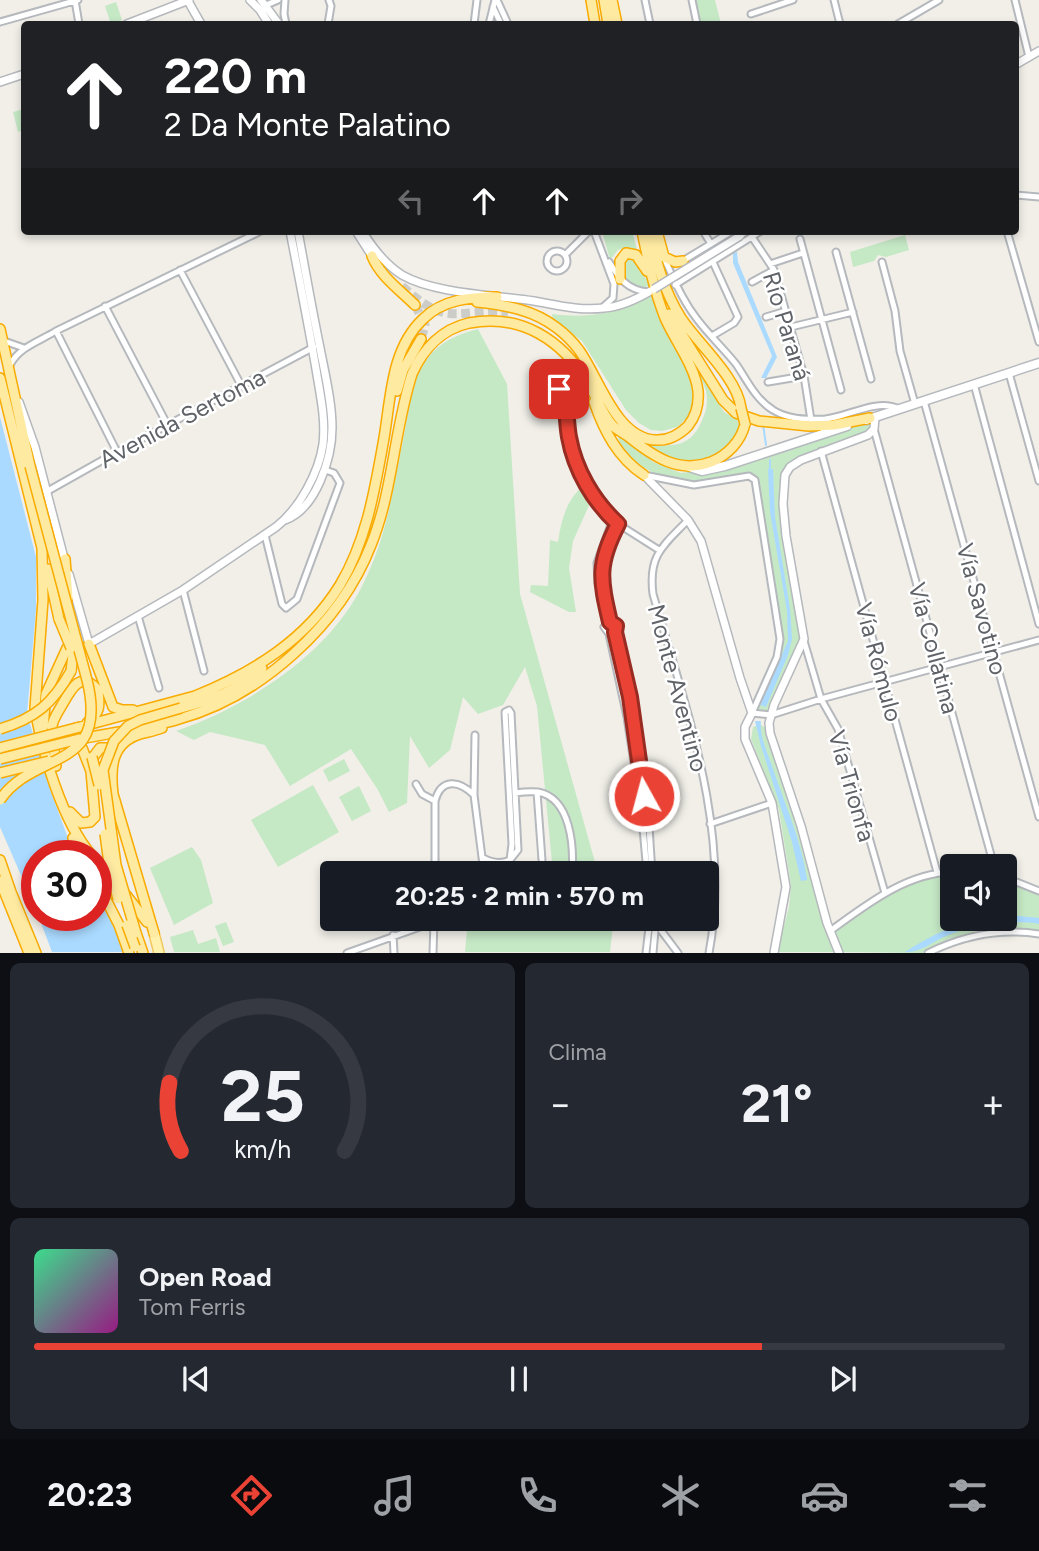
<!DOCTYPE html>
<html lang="es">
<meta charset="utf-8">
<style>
:root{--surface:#171b24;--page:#242831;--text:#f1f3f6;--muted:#9ea1a6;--line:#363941;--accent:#ea4335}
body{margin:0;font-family:Figtree,sans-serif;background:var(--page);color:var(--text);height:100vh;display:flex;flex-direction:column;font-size:26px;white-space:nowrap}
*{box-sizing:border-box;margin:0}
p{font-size:23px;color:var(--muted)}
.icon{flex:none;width:38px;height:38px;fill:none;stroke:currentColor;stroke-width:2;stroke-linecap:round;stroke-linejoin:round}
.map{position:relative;height:953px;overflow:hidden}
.drawer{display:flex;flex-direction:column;gap:10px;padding:10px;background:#0d0f14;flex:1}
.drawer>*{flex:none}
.banner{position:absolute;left:21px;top:21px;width:998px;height:214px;border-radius:7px;box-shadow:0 4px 10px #0003;background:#202124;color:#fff;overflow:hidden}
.tools{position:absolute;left:940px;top:854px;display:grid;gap:14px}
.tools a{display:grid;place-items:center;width:77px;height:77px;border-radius:7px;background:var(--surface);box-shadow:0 4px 10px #0003;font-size:35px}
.speed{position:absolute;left:21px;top:840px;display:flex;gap:14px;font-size:35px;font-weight:700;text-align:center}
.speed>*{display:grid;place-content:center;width:91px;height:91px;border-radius:50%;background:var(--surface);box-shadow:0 4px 10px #0003;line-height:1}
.speed .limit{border:10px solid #d22;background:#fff;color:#111}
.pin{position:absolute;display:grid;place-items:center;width:60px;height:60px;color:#fff;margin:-30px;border-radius:14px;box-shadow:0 4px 10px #0006}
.me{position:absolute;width:77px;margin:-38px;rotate:353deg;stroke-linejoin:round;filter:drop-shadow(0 0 5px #0008)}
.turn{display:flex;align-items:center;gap:24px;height:147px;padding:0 28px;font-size:32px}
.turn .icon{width:91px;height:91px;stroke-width:2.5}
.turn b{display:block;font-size:49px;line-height:60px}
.lanes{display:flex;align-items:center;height:66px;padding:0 28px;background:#0003;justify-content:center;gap:35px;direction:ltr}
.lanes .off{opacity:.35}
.big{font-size:52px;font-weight:700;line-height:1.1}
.drawer .tile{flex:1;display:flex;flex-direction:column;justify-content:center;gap:10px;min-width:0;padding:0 24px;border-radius:10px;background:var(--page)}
.drawer .dial{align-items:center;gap:0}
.dial svg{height:182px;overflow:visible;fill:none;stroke:var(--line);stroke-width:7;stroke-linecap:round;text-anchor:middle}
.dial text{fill:var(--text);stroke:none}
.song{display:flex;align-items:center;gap:21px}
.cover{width:84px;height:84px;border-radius:10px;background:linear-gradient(135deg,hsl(150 70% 55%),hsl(310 70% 35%))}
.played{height:7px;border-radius:4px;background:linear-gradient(90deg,var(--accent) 75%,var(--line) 75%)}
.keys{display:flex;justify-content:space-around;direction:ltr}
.heat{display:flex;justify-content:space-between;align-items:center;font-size:38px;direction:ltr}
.drawer .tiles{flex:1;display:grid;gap:10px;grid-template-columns:1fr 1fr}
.tile:last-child{grid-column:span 2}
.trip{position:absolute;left:320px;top:861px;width:399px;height:70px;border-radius:7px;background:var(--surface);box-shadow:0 4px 10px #0003;font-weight:700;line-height:70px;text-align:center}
.tabs{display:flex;height:112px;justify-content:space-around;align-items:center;background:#090b0e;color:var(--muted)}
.tabs .icon{width:49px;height:49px}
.tabs .on{color:var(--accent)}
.tabs b{font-size:32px;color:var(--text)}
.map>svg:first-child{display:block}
.green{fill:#c5e8c5}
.water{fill:#aadaff}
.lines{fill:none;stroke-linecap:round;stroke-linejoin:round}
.stream{stroke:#aadaff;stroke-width:2}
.trunk-tunnel{stroke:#ccccc8;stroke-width:9;stroke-dasharray:9 4.5;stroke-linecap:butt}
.minor-casing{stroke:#b5b8bc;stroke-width:9}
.tertiary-casing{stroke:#b5b8bc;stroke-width:10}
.secondary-casing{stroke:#b6babf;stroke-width:11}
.primary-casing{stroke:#f2c960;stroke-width:12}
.trunk-casing{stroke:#f9ab00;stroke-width:12}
.minor{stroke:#fff;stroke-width:5}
.tertiary{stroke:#fff;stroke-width:7}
.secondary{stroke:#fff;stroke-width:8}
.primary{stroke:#fff2af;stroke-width:9}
.trunk{stroke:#feeaa1;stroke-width:9}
.tertiary-bridge-casing{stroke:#b5b8bc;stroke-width:10;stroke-linecap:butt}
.trunk-bridge-casing{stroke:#f9ab00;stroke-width:12;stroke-linecap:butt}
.tertiary-bridge{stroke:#fff;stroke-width:7}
.trunk-bridge{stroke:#feeaa1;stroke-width:9}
.route-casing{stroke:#982c22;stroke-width:18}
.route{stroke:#ea4335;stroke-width:12}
.labels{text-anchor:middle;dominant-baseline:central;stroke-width:5;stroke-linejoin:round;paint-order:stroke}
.street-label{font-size:24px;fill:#5f6368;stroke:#fff}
</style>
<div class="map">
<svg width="1039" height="953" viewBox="0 0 1039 953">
<rect width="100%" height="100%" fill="#f1efe8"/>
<path class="green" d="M691 0H715L721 24H696Z
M116 2 122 20 111 24 105 6Z
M24 109V130L18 132 13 112Z
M602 231H632L639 257 623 248 618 250 610 260Z
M905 235 909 250 886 257 878 255 874 261 853 267 850 252Z
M628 259 632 260 651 285 642 288 633 287 623 279 625 260Z
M656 293 697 384 694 407 686 419 677 427 662 431 651 430 639 423 626 410 582 341 553 320 552 314C591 319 622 313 656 293Z
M478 329 507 384 520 594 598 873H553L537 706 525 667 503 705 478 714 463 697 450 750 429 768 410 736 407 803 389 812 378 790 351 749 290 786 265 745 210 732 194 740 176 731C244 708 324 657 359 592 382 549 389 512 398 465 403 440 408 416 411 391 424 354 440 339 478 329Z
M676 332 724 412 739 421 737 439 715 459 679 464 644 445C673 446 691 449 703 418 707 409 708 401 706 391 700 371 685 350 676 332Z
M875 417 874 429 790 467 783 504 804 639 771 715 752 713 779 649 755 480 749 476C702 484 669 490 630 457 623 451 616 445 619 434L653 462 681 473 713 469Z
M581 488 591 501 573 541 569 568 576 612H569L530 592 531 585 548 586 550 540 558 542C561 522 566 501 581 488Z
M760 724 765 728 837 952H777L789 907 791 885 779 810 751 739 753 727Z
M344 759 350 771 329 782 323 770Z
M313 785 339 832 278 867 251 820Z
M359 786 371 811 352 821 339 797Z
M192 847 201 860 213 903 174 925 150 868Z
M952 875V919H1004L1005 881 1039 895V931L1012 928 977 931 949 939 922 953 842 952 834 936 835 931C871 906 906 876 952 875Z
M468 919H509L522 923 536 919H611L613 926 610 952H465Z
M226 922 234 942 223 946 215 926Z
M193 930 198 944 216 938 220 952H174L170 937Z"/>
<path class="water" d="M737 252 738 262 777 357 766 378H761L772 356 733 263V253Z
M0 417 36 557V609L27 714 48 784 68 838 77 856H37V912L0 827Z
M768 469H773L775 517 790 609 792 639 788 655 766 707 760 705 788 641 787 611 770 512Z
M755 721H761C759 736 768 754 773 769 785 805 802 842 807 880L801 881 792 842 761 746Z
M96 891 115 928 123 952H52L38 915H96Z
M1007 915 1039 918V924C1008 919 975 924 946 936 932 942 920 953 905 952 938 931 965 919 1004 919L1005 916Z"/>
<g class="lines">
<path class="stream" d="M763 424 766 445
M770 460V469"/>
<path class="trunk-tunnel" d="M402 286C448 328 454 309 508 312
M415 305 425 325 421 339"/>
<defs>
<path id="minor" d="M75 0 79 24
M285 0 284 14 286 24
M497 0 508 24
M645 0 650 24
M692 0 697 24
M834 0 840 24
M1015 0 1029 57
M264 6 278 0
M493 7 501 24
M751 14 793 0
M0 22 78 0
M328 24 331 6 329 0
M474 24 477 0
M489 24 495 0
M898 24 939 0
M1015 195 1039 197
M594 231 614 284 613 298 603 307
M703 231 711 244
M1007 231 1039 342
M752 237 774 270 804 376 811 420
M800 239 841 390
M547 261a10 10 0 1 1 20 0a10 10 0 1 1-20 0Z
M836 252 871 379
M565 255 589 231
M664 258C674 279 682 300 697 319 709 335 724 349 736 364 747 380 756 400 773 410 787 419 809 420 825 419 848 417 876 398 899 409
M609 262C620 279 627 290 648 292
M681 262 732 231
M882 262 895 311 900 351 915 404
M770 264 803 253
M180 270 242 387
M752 282 774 270
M675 285 761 231
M105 306 168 426
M766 317 786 311
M791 327 853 312
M56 331 117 452
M712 336 734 323 738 317 712 260
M4 341 24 348
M10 365C19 347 40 341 56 331L261 231
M538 367 563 396 573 455 588 487 618 524 659 550
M1009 373 1039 481
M768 382 804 376
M974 384 1039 624
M924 401 1039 817
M874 429 994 866
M821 451 937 872
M644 475 694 485 749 476 755 480 780 639 777 657 752 713 771 715 821 699 1039 640
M46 492 117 452 314 347
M688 520C663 546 648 555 653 594 686 709 732 832 709 953
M265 535 282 604 286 608 297 599 340 483 334 473 325 470
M598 583 597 563 613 519
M183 590 204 671
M138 616 159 688
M610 622 604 627 609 634 615 632 616 626C609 619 608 612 605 601 599 571 604 550 618 524
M615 632 633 717 646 814
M609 634 627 717 642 815
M804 641 821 699 838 729 885 893
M509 710 511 713 518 850 510 860
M416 784 422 794 435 801
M537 792 542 860
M515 793C522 792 530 791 538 792 571 798 574 847 572 873
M474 795 475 735
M638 821a7 7 0 1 1 14 0a7 7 0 1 1-14 0Z
M710 824 772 803
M649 827 652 873
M643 828 647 873
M483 858C492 863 501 864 510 860L512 844 505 712 509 710
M435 873V801C441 778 459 780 474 795L484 873
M1004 877 1039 891
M651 923 660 929 678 953
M830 931C866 905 906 873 952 872
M393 935 394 953
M347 953 434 922
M433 953 434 921
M646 953 650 919
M653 953 656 919
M928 953C964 935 1000 928 1039 934"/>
<path id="tertiary" d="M250 0 260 10 269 24
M261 0 279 24
M188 1 201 24
M127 24 189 0
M1015 65 1039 51
M0 82 24 74
M356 231 372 256
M362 231C372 247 386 265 402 275 435 294 496 295 534 301 557 305 579 311 604 308 621 307 639 298 654 289
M19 402 35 447 65 562
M644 475 688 520 701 541 740 678 752 713 745 727V739L772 803 786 887 774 953
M285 520C316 509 332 458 332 428 332 402 325 374 320 348 312 309 305 270 298 231
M69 574 89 644 183 590 276 527C299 509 319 473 323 444 326 419 320 394 316 369 308 323 299 277 290 231
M839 953 827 923 801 826 770 733 769 723 774 705 804 639 786 536 783 504 785 475 790 467 801 460 868 435 874 429 875 417"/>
<path id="secondary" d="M866 420 1039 363
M689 467 702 471 725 466 847 426"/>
<path id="primary" d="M154 933 159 953"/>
<path id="trunk" d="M591 0 595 24
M604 0 608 24
M612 0 617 24
M650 231C656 262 664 291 681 318 698 344 737 377 741 408
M657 231 664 257 675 262 683 261
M372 256C380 276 400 290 415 305
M620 279V261L626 253 636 255 647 271
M477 302C506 305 534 310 557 328 565 334 573 342 579 350 599 378 616 438 655 440 668 441 679 435 688 426 696 416 699 403 698 391 695 366 675 341 665 318 654 290 648 261 642 231
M669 314 723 400 736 413 759 421 809 426 834 425 870 418
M0 329 30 466
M0 378 42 548 43 600 35 708C42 752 62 821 92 856
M397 391 403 370 421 339
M594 402C604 431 618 458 644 475
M65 559 68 598
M48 569 59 619
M89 644 113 707 122 710H133
M71 648 73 655 71 671
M181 708C211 700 239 690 262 668
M43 727 46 694 67 648
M76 728 195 696C254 672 306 640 340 585 367 540 375 488 384 438 391 397 391 349 423 319 443 299 471 297 497 297
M80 739C113 732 147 729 179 719 261 696 340 625 371 545 393 491 394 430 412 374 423 349 442 329 469 323 521 313 562 340 588 383 596 396 602 414 612 425 617 430 624 433 629 437 654 457 679 474 711 462 728 455 741 441 745 424
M89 763 100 748H107L114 754
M56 766C55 753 52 739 52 726 53 719 58 712 62 705 71 689 80 670 98 690 100 707 100 713 87 723
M70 812 81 823 90 822 95 817 91 771 82 748
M73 838 83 856
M0 860 11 892 36 953
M96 861 114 882
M96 880 119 925 129 953
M0 881 29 953
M126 895 147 922
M136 933 143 953
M154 933 113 794C110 768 111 743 140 734 147 732 154 731 162 728"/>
</defs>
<use href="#minor" class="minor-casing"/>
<use href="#tertiary" class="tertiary-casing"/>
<use href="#secondary" class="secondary-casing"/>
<use href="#primary" class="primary-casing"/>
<use href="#trunk" class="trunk-casing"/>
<use href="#minor" class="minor"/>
<use href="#tertiary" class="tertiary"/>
<use href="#secondary" class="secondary"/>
<use href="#primary" class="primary"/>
<use href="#trunk" class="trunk"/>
<defs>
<path id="tertiary-bridge" d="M654 289 740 236"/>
<path id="trunk-bridge" d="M741 408 745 424
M59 619 71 648
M0 729C36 718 53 703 71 671
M0 748 76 728
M92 757 99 785
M0 759 79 739
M0 773 49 761
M0 800C33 750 110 772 87 680L30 466
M105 834 109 864 118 899
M127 925 135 947
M136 933 116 865 103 770 114 741 128 726 140 720 181 708"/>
</defs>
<use href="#tertiary-bridge" class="tertiary-bridge-casing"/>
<use href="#trunk-bridge" class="trunk-bridge-casing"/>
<use href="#tertiary-bridge" class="tertiary-bridge"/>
<use href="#trunk-bridge" class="trunk-bridge"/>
</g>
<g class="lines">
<defs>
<path id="route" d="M559 389C568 402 566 421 569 437 575 470 593 501 618 524 597 564 600 579 610 622L616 626 615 632 630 697 644 796"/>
</defs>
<use href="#route" class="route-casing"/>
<use href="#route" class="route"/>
</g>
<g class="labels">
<g class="street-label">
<text transform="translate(787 326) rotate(73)">Río Paraná</text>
<text transform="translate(182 418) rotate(-28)">Avenida Sertoma</text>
<text transform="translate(982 609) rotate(75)">Vía Savotino</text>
<text transform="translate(934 648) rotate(75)">Vía Collatina</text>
<text transform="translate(879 662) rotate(75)">Vía Rómulo</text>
<text transform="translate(678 688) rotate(75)">Monte Aventino</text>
<text transform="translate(852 786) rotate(74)">Vía Trionfa</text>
</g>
</g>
</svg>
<div class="tools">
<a><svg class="icon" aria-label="sound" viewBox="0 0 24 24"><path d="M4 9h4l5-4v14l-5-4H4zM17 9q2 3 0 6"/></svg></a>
</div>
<div class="speed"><div class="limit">30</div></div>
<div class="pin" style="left:559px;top:389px;background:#d93025"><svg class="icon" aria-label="arrive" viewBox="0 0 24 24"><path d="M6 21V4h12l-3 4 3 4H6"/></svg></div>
<svg class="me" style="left:644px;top:796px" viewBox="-20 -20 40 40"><circle r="17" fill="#ea4335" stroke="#fff" stroke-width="3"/><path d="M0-11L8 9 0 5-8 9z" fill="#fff"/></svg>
<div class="trip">20:25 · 2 min · 570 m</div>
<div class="banner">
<div class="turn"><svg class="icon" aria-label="ahead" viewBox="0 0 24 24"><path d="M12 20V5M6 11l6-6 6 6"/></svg><div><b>220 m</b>2 Da Monte Palatino</div></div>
<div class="lanes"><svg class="icon off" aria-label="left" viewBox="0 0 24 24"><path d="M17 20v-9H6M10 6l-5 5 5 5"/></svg><svg class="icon" aria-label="ahead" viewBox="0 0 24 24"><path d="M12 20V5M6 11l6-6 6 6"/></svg><svg class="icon" aria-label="ahead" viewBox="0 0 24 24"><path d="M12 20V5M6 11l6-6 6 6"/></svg><svg class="icon off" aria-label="right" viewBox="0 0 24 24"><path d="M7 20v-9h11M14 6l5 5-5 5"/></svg></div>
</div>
</div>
<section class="drawer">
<div class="tiles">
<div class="tile dial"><svg viewBox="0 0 100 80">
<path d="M14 69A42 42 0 1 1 86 69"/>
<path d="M14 69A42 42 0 0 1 9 39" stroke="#ea4335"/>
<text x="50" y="56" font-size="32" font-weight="700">25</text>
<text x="50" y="72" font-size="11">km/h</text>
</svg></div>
<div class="tile"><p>Clima</p>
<div class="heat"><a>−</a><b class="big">21°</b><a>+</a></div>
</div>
<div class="tile">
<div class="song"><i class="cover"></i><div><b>Open Road</b><p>Tom Ferris</p></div></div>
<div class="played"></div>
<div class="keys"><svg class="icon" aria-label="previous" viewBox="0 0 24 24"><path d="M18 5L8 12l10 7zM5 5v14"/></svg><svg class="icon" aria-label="pause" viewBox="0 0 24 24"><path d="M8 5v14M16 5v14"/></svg><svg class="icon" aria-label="next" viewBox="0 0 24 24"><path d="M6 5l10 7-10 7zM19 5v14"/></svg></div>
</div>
</div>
</section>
<nav class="tabs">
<b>20:23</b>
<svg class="icon on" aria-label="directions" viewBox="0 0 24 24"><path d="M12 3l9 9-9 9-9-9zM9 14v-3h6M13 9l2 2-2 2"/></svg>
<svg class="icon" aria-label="music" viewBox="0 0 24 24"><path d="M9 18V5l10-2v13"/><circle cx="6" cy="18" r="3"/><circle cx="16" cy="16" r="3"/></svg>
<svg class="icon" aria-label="phone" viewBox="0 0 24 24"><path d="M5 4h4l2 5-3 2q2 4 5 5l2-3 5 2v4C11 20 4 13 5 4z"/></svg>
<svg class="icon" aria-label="climate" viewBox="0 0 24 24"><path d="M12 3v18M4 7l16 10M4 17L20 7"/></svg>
<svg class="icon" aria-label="car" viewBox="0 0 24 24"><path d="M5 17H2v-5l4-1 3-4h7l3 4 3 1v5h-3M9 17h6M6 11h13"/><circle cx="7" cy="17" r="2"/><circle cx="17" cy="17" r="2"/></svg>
<svg class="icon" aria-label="filters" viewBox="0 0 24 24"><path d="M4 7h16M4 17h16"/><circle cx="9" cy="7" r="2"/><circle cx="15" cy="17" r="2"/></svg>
</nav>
